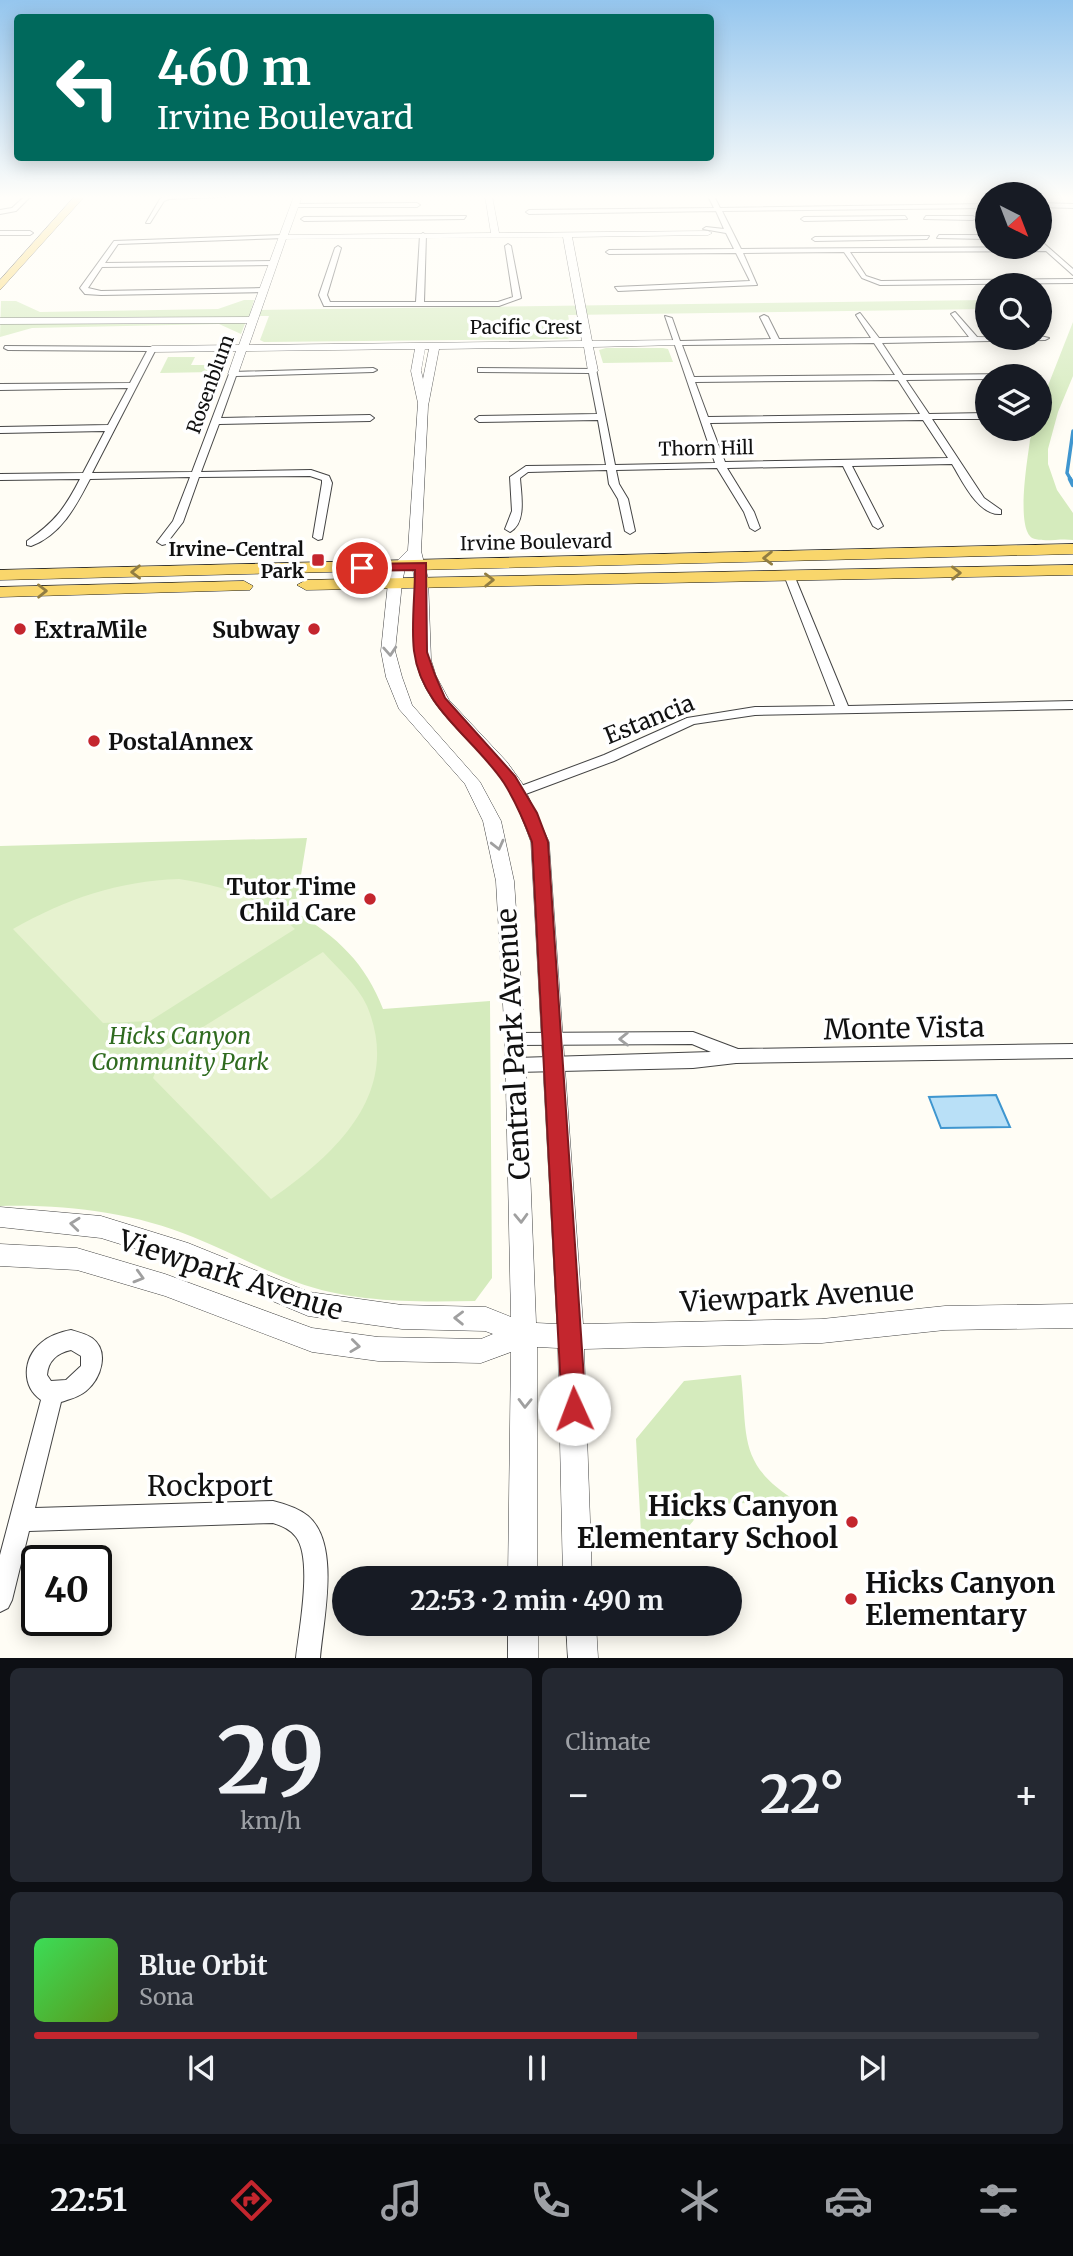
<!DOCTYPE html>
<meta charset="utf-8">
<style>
:root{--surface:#171b24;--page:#242831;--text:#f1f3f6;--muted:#9ea1a6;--line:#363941;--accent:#c4262e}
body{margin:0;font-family:Merriweather,serif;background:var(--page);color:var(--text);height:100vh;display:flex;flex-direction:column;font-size:26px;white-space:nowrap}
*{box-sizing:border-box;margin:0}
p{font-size:23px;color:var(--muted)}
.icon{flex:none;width:38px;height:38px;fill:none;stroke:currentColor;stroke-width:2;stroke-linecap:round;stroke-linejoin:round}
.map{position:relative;height:1658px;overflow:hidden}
.side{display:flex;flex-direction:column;gap:10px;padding:10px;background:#0d0f14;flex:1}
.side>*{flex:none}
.guide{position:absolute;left:14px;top:14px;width:700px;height:147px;border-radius:7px;box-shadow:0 4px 18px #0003;background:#00695c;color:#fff;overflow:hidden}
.needle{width:46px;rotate:138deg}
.controls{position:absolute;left:975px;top:182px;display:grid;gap:14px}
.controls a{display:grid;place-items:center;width:77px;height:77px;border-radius:50%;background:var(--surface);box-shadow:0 4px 18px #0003;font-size:35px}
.speed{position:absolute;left:21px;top:1545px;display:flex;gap:14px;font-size:35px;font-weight:700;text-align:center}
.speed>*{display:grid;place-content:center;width:91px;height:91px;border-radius:50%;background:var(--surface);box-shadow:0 4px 18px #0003;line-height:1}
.speed .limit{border:4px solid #111;border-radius:10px;background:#fff;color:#111}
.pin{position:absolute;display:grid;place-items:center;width:60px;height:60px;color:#fff;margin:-30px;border:4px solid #fff;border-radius:50%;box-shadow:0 2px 7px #0007}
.me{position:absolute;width:77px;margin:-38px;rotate:358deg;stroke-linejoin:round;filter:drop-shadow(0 0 5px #0008)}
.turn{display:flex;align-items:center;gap:24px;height:147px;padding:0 28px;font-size:32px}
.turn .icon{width:91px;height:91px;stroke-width:2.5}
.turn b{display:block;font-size:49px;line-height:60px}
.big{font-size:52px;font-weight:700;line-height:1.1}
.side .card{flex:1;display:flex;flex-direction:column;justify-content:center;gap:10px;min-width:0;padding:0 24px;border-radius:10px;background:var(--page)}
.side .dial{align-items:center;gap:0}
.dial b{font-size:91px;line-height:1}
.song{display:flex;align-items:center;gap:21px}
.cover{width:84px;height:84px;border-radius:10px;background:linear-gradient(135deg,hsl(130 70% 55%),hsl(90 70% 35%))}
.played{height:7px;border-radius:4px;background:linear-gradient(90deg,var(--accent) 60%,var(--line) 60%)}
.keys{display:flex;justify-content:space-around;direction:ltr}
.heat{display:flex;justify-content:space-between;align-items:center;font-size:38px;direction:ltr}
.side .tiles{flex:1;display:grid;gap:10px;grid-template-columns:1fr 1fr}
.card:last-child{grid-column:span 2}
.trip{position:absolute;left:332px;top:1566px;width:410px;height:70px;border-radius:35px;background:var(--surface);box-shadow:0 4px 18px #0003;font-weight:700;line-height:70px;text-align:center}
.tabs{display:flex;height:112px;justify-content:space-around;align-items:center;background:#090b0e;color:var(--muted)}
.tabs .icon{width:49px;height:49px}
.tabs .current{color:var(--accent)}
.tabs b{font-size:32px;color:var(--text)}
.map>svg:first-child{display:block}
.green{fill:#d5ebbd}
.pitch{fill:#e6f2cf}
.water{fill:#b9e0f7;stroke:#3f96cf;stroke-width:2}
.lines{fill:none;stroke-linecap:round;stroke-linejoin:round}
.stream-far1{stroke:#3f96cf;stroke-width:3.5}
.stream{stroke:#3f96cf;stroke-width:4.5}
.minor-casing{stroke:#444;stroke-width:2}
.tertiary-casing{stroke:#444;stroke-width:1}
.primary-casing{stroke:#222;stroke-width:1}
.minor{fill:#fff;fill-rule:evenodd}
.tertiary{fill:#fff;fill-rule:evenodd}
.primary{fill:#f9d66b;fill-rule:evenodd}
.oneway{stroke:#917d42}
.oneway2{stroke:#a0a0a0}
.route{fill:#c4262e;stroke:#7f191e;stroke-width:2}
.poi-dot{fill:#c4262e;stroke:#fff;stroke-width:2.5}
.labels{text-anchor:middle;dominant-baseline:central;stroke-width:7;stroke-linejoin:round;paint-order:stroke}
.far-street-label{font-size:19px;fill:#111;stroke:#fff}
.far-poi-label{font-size:19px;font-weight:bold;fill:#111;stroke:#fff;text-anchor:end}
.poi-label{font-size:23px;font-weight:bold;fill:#111;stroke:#fff;text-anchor:start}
.street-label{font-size:23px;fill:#111;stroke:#fff}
.park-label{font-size:23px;font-style:italic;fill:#2f6b1f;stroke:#fff}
.near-street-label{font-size:28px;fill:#111;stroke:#fff}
.near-poi-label{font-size:28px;font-weight:bold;fill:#111;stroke:#fff;text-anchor:end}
</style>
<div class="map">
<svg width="1073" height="1658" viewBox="0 0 1073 1658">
<rect width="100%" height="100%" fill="#fffdf5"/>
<path class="green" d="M244 300H254L251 310 987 300V309L568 315 572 337 567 339 264 342 260 340 269 316H248L241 334 219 324 32 328 0 337 1 301H16L40 312 218 309Z
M1073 322V376L1058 412 1048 449V464L1057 490 1073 513V540C1061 538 1046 542 1035 539 1014 535 1028 457 1030 440L1033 429H1040V406Z
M606 348H663L668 349 673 362 603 363 599 350Z
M168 357H195L191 365H215L212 372 160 373Z
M307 838 295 912C337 936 366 964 383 1009L490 1001 492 1278 475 1301C415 1302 353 1303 296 1282 261 1269 228 1251 193 1237 133 1212 64 1204 0 1206V846Z
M741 1375C748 1437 737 1465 798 1502L702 1504C692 1532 669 1546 641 1533L636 1439 684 1381Z"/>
<path class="pitch" d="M179 879C224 886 261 898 295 929L150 1021 103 1023 13 929C66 899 118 881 179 879Z
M323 952C338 969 357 984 367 1006 403 1092 336 1154 271 1199L153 1078 163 1052Z"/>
<path class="water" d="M996 1095 1010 1127 941 1128 929 1097Z"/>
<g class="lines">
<path class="stream-far1" d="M1071 480 1067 473 1073 431"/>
<path class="stream" d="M1070 479 1073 485"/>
<defs>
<path id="minor" d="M25 196H31L16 211 0 214V210L12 208Z
M166 196H242L169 199 164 201 150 223H146L160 199Z
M708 196H714L720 208 987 204V208L722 211 741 249 1041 247 1040 245 1041 241 1073 269V275L1046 251 850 252 866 276 881 281 1073 279V283L880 285 862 278 844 252 743 253 757 285 618 291 615 287 750 281 736 253 609 254 606 252 609 250 734 249 726 233 703 229 706 227 724 229 716 211 529 214 526 212 529 210 714 208Z
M1040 203 1073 204V208L1040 207Z
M294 204 417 203 420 205 417 207H292Z
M466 216 464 219 304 221 301 219 304 217Z
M905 216 907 219 804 221 801 219 804 217Z
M926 216H973L976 218 973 220 924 219Z
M0 231H30L33 233 30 235H0Z
M423 233 426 235 424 302H498L513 297 505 246 508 244 511 246 521 298 499 306H324L319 295 335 248 338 246 341 248 327 295 330 302H416L420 235Z
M283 235 285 238 118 244 105 263 273 261 276 263 273 265 102 267 88 288 101 291 263 288 266 292 101 295 85 294 80 288 114 241Z
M939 235H987V239L937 238Z
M929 236 927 239 815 241 812 239 815 237Z
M955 312 977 337 1040 338V336L1049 338 1045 340 882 343 903 375 1022 374 1023 376H987V379L906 380 929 414 987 413V419H932L984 498 1001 510V514C978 516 962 480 952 464L852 466 883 526 878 529 873 526 843 466 727 468 754 512 760 528 755 531 750 528 744 512 717 468 616 470 619 484 628 499 635 531 630 534 625 531 618 499 609 484 607 470 528 472 520 478C521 494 527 523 510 532L505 529 512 511 510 477 526 466 606 465 598 420 479 422 475 419 479 416 597 414 589 373 481 372H478V368L596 369 615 465 715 463 665 316 672 318 680 341 771 339 760 317 764 315 768 317 779 339 871 338 856 315 860 313 879 338 969 337 951 314ZM874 343 895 375 694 377 682 345ZM898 380 920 414 708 417 695 382ZM923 420 948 458 725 462 710 423Z
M5 346 152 347 156 349 92 473 192 472 229 374 233 372 373 368 377 370 373 372 236 376 221 418 370 415 374 418 370 421 219 424 201 472 311 470 329 476 332 483 322 539 318 540 313 537 322 483V480L310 476 199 477 183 522 166 544 162 545 157 542 173 521 190 477 90 479C76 506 61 535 31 546L27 545V541C55 522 65 508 80 479L0 480V474L83 473 105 431 0 433V427L108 425 128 388 0 390V384L130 383 147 351 8 350 4 348Z
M789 572 794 575 848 706 1073 701V709L755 715 694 724 614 761 523 795H513L511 792 513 789 604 755 687 718 755 707 835 706 784 575Z
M693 1032 738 1049 1073 1044V1058L736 1063 693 1068 516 1072 510 1070 508 1065 510 1060 516 1058 711 1052 692 1044 515 1045 509 1044 507 1039 509 1034 515 1033Z
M71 1330C78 1332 86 1334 92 1338 110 1351 101 1379 86 1391 79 1397 70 1399 61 1402L35 1508 273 1501C285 1504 298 1508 308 1516 341 1544 323 1620 320 1658H296C299 1630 313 1559 296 1537 290 1529 282 1526 273 1523L29 1531 12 1600 8 1608 0 1612V1555L41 1400C21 1386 23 1358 41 1343 49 1336 60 1332 71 1330ZM71 1350 81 1356V1366L66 1380 51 1381 47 1375C48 1361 57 1353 71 1350Z"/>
<path id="tertiary" d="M290 196H298L301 199 288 235 491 233 485 196H492L499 233 708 231 712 233 708 235 572 237 592 341 677 340 680 341V345L593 347 598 371 593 374 588 371 584 347 439 349 428 406 421 551 428 579 431 660 436 676 449 700 507 762 522 783 549 842 583 1324 822 1319 945 1306 1073 1304V1328L945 1330 822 1343 584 1349 592 1578H563L558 1348 537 1347V1578H508L511 1352 481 1363 378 1361 312 1352 165 1296 77 1270 0 1266V1244L77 1248 165 1274 312 1328 378 1337 481 1339 493 1334 485 1331 402 1329 308 1316 184 1264 101 1238 0 1227V1207L101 1216 188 1243 309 1292 402 1305 486 1307 511 1317 505 1039 496 881 483 821 465 784 399 709 386 677 381 651 388 583 391 567 408 550 418 403 411 371 415 349 246 351 238 374 233 377 228 374 236 351 152 352 147 349 152 346 239 345 247 323 0 324V318L249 317 293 199ZM563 237 582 341 249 345 286 239ZM425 349H429L423 379 421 371ZM411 561C422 599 406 640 421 678 437 716 470 739 495 770 512 791 522 817 531 842L557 1324 536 1323 525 1039 514 881 501 821 480 782 412 705 402 677 395 651 402 583 405 568Z
M508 1624H538V1658H508Z
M566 1624H596L598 1658H568Z"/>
<path id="primary" d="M75 196H85L0 290V280Z
M1073 544V554L0 580V570Z
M1073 565V575L306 590 297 585 306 580Z
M244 581 253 586 250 590 0 597V587Z"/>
</defs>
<use href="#minor" class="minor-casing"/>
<use href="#tertiary" class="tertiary-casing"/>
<use href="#primary" class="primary-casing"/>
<use href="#minor" class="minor"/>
<use href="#tertiary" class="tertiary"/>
<use href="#primary" class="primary"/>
</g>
<defs><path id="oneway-chevron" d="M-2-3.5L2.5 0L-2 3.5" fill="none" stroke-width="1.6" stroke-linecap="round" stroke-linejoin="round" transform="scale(1.75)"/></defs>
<g class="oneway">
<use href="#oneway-chevron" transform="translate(768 558) rotate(179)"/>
<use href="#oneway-chevron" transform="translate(136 572) rotate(179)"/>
<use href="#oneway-chevron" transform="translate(956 573) rotate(-1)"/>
<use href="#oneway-chevron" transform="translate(489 580) rotate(-1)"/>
<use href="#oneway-chevron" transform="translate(42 591) rotate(-1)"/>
</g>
<g class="oneway2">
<use href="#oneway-chevron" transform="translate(390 651) rotate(86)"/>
<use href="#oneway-chevron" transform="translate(498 845) rotate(76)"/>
<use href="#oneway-chevron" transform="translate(624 1039) rotate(179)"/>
<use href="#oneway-chevron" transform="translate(521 1218) rotate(88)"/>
<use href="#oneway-chevron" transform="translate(75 1224) rotate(-174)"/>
<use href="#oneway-chevron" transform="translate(139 1277) rotate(16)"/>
<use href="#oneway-chevron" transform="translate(459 1318) rotate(-179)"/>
<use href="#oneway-chevron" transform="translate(355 1346) rotate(7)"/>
<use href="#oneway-chevron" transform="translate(525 1403) rotate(91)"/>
</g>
<linearGradient id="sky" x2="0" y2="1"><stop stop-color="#95c6ee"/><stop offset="0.46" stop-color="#fffefa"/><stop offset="1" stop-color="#fffefa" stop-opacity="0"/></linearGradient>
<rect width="1073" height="428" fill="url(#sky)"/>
<path class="route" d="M426 563 427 652 435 675 445 698 515 776 537 813 548 842 586 1409 583 1418 574 1422 565 1418 562 1409 532 842C524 821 516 802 504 783 475 739 421 708 414 651 411 625 415 596 415 570L362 571 356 568 362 564Z"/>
<g class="poi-dot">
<rect x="311" y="553" width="14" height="14" rx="3.5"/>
<circle cx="20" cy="629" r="7"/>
<circle cx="314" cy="629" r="7"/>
<circle cx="94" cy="741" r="7"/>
<circle cx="370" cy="899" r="7"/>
<circle cx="852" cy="1522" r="7"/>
<circle cx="851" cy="1599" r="7"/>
</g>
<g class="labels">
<g class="far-street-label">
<text x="526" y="327">Pacific Crest</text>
<text transform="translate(210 384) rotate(-70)">Rosenblum</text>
<text transform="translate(706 448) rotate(-1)">Thorn Hill</text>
<text transform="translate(536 542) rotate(-1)">Irvine Boulevard</text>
</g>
<g class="far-poi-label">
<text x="304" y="549">Irvine-Central<tspan x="304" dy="22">Park</tspan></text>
</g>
<g class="poi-label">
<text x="34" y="629">ExtraMile</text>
<text x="300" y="629" text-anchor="end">Subway</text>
<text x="108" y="741">PostalAnnex</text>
<text x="356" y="886" text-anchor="end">Tutor Time<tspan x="356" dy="26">Child Care</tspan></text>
</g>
<g class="street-label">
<text transform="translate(649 719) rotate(-22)">Estancia</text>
</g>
<g class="park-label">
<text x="180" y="1035">Hicks Canyon<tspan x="180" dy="26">Community Park</tspan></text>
</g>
<g class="near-street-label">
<text transform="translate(904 1028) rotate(-1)">Monte Vista</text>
<text transform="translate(513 1044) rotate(-93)">Central Park Avenue</text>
<text transform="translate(231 1275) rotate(18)">Viewpark Avenue</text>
<text transform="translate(797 1296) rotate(-3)">Viewpark Avenue</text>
<text x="210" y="1486">Rockport</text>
</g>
<g class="near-poi-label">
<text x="838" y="1506">Hicks Canyon<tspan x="838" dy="32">Elementary School</tspan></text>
<text x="865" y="1583" text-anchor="start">Hicks Canyon<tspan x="865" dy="32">Elementary</tspan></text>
</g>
</g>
</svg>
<div class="controls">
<a><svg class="needle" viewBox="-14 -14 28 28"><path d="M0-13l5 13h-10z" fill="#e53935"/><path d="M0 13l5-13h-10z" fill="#9ea1a6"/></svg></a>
<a><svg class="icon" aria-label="search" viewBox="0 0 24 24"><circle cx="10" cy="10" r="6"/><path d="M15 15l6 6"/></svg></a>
<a><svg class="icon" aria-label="layers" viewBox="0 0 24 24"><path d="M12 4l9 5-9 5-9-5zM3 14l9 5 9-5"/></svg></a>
</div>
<div class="speed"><div class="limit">40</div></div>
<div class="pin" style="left:362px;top:568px;background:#d93025"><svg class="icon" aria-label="arrive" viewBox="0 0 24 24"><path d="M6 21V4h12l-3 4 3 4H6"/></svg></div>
<svg class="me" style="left:574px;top:1409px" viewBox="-20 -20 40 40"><circle r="19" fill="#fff"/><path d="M0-13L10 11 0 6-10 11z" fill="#c4262e"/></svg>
<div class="trip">22:53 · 2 min · 490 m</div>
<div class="guide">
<div class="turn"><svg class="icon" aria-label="left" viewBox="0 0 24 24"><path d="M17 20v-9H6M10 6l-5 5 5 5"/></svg><div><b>460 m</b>Irvine Boulevard</div></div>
</div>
</div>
<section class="side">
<div class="tiles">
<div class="card dial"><b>29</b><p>km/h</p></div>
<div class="card"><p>Climate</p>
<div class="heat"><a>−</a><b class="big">22°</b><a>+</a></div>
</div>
<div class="card">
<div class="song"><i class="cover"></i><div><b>Blue Orbit</b><p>Sona</p></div></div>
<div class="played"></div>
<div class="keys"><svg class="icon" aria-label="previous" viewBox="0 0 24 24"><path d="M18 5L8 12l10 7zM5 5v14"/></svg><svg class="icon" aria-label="pause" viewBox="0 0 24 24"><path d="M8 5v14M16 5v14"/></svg><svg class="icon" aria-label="next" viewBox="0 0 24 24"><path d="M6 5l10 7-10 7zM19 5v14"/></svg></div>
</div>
</div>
</section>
<nav class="tabs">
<b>22:51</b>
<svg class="icon current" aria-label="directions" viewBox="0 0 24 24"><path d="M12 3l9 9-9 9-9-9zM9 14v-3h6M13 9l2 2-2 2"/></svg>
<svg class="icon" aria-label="music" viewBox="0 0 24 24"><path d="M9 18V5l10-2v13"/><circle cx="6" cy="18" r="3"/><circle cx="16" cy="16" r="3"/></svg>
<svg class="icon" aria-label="phone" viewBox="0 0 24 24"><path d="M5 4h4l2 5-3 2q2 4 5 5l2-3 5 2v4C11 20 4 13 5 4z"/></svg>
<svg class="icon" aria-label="climate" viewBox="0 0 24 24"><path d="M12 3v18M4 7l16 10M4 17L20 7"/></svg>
<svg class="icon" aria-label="car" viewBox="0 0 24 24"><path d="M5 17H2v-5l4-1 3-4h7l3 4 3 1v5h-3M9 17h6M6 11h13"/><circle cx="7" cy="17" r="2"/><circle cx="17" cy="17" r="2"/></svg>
<svg class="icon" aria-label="filters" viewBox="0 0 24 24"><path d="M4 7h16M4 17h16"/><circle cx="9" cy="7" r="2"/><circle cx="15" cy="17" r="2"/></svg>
</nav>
